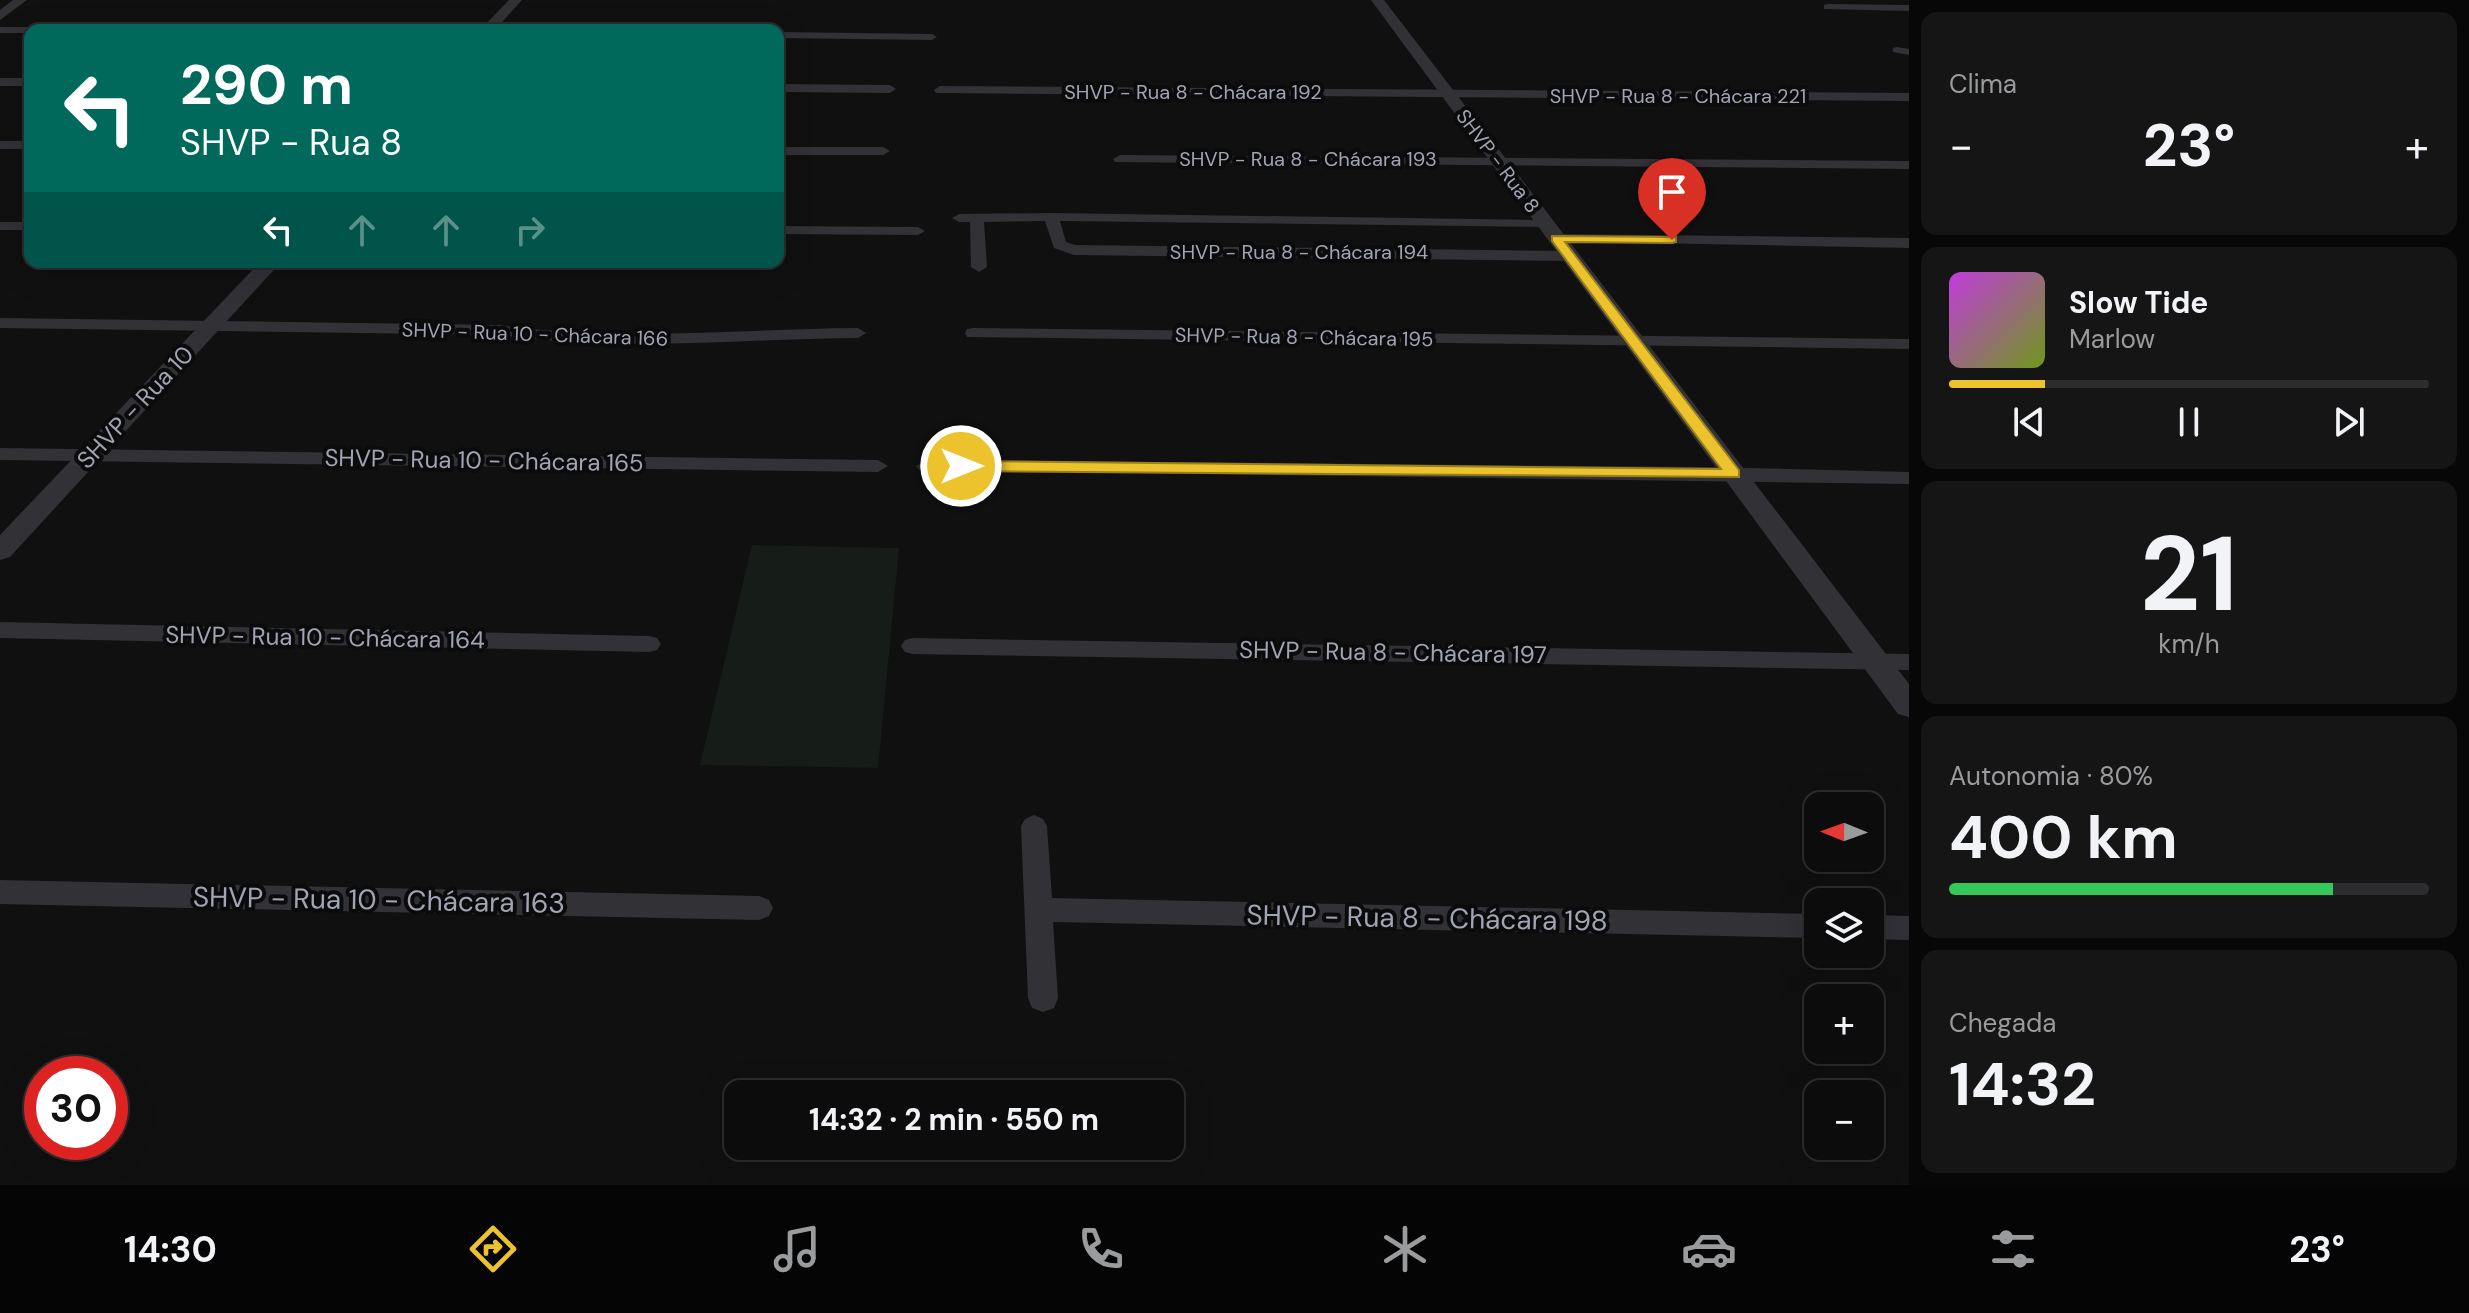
<!DOCTYPE html>
<html lang="pt">
<meta charset="utf-8">
<style>
:root{--surface:#0c0c0d;--page:#151516;--text:#f1f3f6;--muted:#9a9b9d;--line:#2c2c2e;--accent:#ecc32d}
body{margin:0;font-family:"DM Sans",sans-serif;background:var(--page);color:var(--text);height:100vh;display:flex;flex-direction:column;font-size:30px;white-space:nowrap}
*{box-sizing:border-box;margin:0}
p{font-size:26px;color:var(--muted)}
.icon{flex:none;width:44px;height:44px;fill:none;stroke:currentColor;stroke-width:2;stroke-linecap:round;stroke-linejoin:round}
.map{position:relative;flex:1;overflow:hidden}
.sheet{display:flex;flex-direction:column;gap:12px;padding:12px;background:#070707;width:560px}
.sheet>*{flex:none}
.hud{position:absolute;left:24px;top:24px;width:760px;height:244px;border-radius:16px;box-shadow:0 8px 32px #0002,0 0 0 2px var(--line);background:#00695c;color:#fff;overflow:hidden}
.needle{width:52px;rotate:271deg}
.fabs{position:absolute;left:1804px;top:792px;display:grid;gap:16px}
.fabs a{display:grid;place-items:center;width:80px;height:80px;border-radius:16px;background:var(--surface);box-shadow:0 8px 32px #0002,0 0 0 2px var(--line);font-size:40px}
.speed{position:absolute;left:24px;top:1056px;display:flex;gap:16px;font-size:40px;font-weight:700;text-align:center}
.speed>*{display:grid;place-content:center;width:104px;height:104px;border-radius:50%;background:var(--surface);box-shadow:0 8px 32px #0002,0 0 0 2px var(--line);line-height:1}
.speed .limit{border:12px solid #d22;background:#fff;color:#111}
.pin{position:absolute;display:grid;place-items:center;width:68px;height:68px;color:#fff;margin:-82px -34px;border-radius:50% 50% 50% 0;rotate:-45deg;box-shadow:0 0 8px #0007}
.pin .icon{rotate:45deg}
.me{position:absolute;width:88px;margin:-44px;rotate:90deg;stroke-linejoin:round;filter:drop-shadow(0 0 6px #0008)}
.turn{display:flex;align-items:center;gap:28px;height:168px;padding:0 24px;font-size:36px}
.turn .icon{width:104px;height:104px;stroke-width:2.5}
.turn b{display:block;font-size:56px;line-height:68px}
.lanes{display:flex;align-items:center;height:76px;padding:0 24px;background:#0003;justify-content:center;gap:40px;direction:ltr}
.lanes .off{opacity:.35}
.big{font-size:60px;font-weight:700;line-height:1.1}
.sheet .tile{flex:1;display:flex;flex-direction:column;justify-content:center;gap:12px;min-width:0;padding:0 28px;border-radius:16px;background:var(--page)}
.sheet .dial{align-items:center;gap:0}
.dial b{font-size:104px;line-height:1}
.song{display:flex;align-items:center;gap:24px}
.cover{width:96px;height:96px;border-radius:12px;background:linear-gradient(135deg,hsl(290 70% 55%),hsl(80 70% 35%))}
.played{height:8px;border-radius:4px;background:linear-gradient(90deg,var(--accent) 20%,var(--line) 20%)}
.keys{display:flex;justify-content:space-around;direction:ltr}
.heat{display:flex;justify-content:space-between;align-items:center;font-size:44px;direction:ltr}
.charge{height:12px;border-radius:6px;background:linear-gradient(90deg,#34c759 80%,var(--line) 0)}
.trip{position:absolute;left:724px;top:1080px;width:460px;height:80px;border-radius:16px;background:var(--surface);box-shadow:0 8px 32px #0002,0 0 0 2px var(--line);font-weight:700;line-height:80px;text-align:center}
.tab-bar{display:flex;height:128px;justify-content:space-around;align-items:center;background:#050505;color:var(--muted)}
.tab-bar .icon{width:56px;height:56px}
.tab-bar .current{color:var(--accent)}
.tab-bar b{font-size:36px;color:var(--text)}
main{display:flex;flex:1;min-height:0}
.map>svg:first-child{display:block}
.green{fill:#161c18}
.lines{fill:none;stroke-linecap:round;stroke-linejoin:round}
.minor{fill:#313136;fill-rule:evenodd}
.tertiary{fill:#313136;fill-rule:evenodd}
.route{fill:#ecc32d;stroke:#997f1d;stroke-width:2}
.labels{text-anchor:middle;dominant-baseline:central;stroke-width:8;stroke-linejoin:round;paint-order:stroke}
.far-street-label{font-size:20px;fill:#a1a4b2;stroke:#0b0b0c}
.street-label{font-size:24px;fill:#a1a4b2;stroke:#0b0b0c}
.near-street-label{font-size:28px;fill:#a1a4b2;stroke:#0b0b0c}
</style>
<main>
<div class="map">
<svg width="1909" height="1185" viewBox="0 0 1909 1185">
<rect width="100%" height="100%" fill="#101011"/>
<path class="green" d="M752 545 899 548 878 768 700 765Z"/>
<g class="lines">
<path class="minor" d="M1828 4 1909 5V11L1824 9V5Z
M0 27H30L35 30H30V33H0Z
M778 32 932 34 937 37 932 40 778 38Z
M1897 47 1909 49V55L1893 52V48Z
M0 78H30V86H0Z
M778 84 890 85 896 89 890 93 778 92Z
M940 86 1909 93V101L936 93 934 90Z
M0 141H30V149H0Z
M778 147H883L890 151 883 155H778Z
M1120 155 1909 161V169L1115 162 1113 159Z
M1051 213 1546 220 1553 224 1551 227 1060 221 1066 242 1075 245 1570 251 1578 256 1570 261 1074 255 1054 248 1045 221 984 222 987 267 979 272 971 267 970 222H959L952 218 959 214Z
M0 222H30V230H0Z
M778 226 918 227 925 231 918 235 778 234Z
M1556 234 1909 238V248L1551 241V235Z
M0 318 499 325C619 342 738 329 858 328L866 333 858 338C738 339 619 352 499 335L0 328Z
M973 328 1909 339V349L967 337 965 333 967 329Z
M0 448 878 460 888 466 878 472 0 460Z
M926 460 1703 467 1909 472V484L919 470 916 466Z
M0 622 649 636 657 638 661 644 657 650 649 652 0 638Z
M913 638 1909 654V670L913 654 905 652 901 646 905 640Z
M1034 815 1043 819 1047 826 1052 898 1818 914V938L1053 922 1058 998 1054 1008 1043 1012 1032 1008 1028 998 1021 826 1025 819Z
M0 880 759 896 769 900 773 908 769 916 759 920 0 904Z
M1870 915 1909 916V940L1870 939Z"/>
<path class="tertiary" d="M13 0H27L0 20V10Z
M509 0H522L495 30H480Z
M1371 0H1384L1909 684V717L1898 714Z
M260 262H281L10 557 0 560V535Z"/>
</g>
<path class="route" d="M1552 236 1676 237V242L1672 243 1565 242 1739 470V477L961 471 953 466 961 461 1721 469 1552 241Z"/>
<g class="labels">
<g class="far-street-label">
<text x="1193" y="92">SHVP - Rua 8 - Chácara 192</text>
<text x="1678" y="96">SHVP - Rua 8 - Chácara 221</text>
<text x="1308" y="159">SHVP - Rua 8 - Chácara 193</text>
<text transform="translate(1498 161) rotate(53)">SHVP - Rua 8</text>
<text x="1299" y="252">SHVP - Rua 8 - Chácara 194</text>
<text transform="translate(535 334) rotate(2)">SHVP - Rua 10 - Chácara 166</text>
<text transform="translate(1304 337) rotate(1)">SHVP - Rua 8 - Chácara 195</text>
</g>
<g class="street-label">
<text transform="translate(135 407) rotate(-47)">SHVP - Rua 10</text>
<text transform="translate(484 460) rotate(1)">SHVP - Rua 10 - Chácara 165</text>
<text transform="translate(325 637) rotate(1)">SHVP - Rua 10 - Chácara 164</text>
<text transform="translate(1393 652) rotate(1)">SHVP - Rua 8 - Chácara 197</text>
</g>
<g class="near-street-label">
<text transform="translate(379 900) rotate(1)">SHVP - Rua 10 - Chácara 163</text>
<text transform="translate(1427 918) rotate(1)">SHVP - Rua 8 - Chácara 198</text>
</g>
</g>
</svg>
<div class="fabs">
<a><svg class="needle" viewBox="-14 -14 28 28"><path d="M0-13l5 13h-10z" fill="#e53935"/><path d="M0 13l5-13h-10z" fill="#9a9b9d"/></svg></a>
<a><svg class="icon" aria-label="layers" viewBox="0 0 24 24"><path d="M12 4l9 5-9 5-9-5zM3 14l9 5 9-5"/></svg></a>
<a>+</a>
<a>−</a>
</div>
<div class="speed"><div class="limit">30</div></div>
<div class="pin" style="left:1672px;top:240px;background:#d93025"><svg class="icon" aria-label="arrive" viewBox="0 0 24 24"><path d="M6 21V4h12l-3 4 3 4H6"/></svg></div>
<svg class="me" style="left:961px;top:466px" viewBox="-20 -20 40 40"><circle r="17" fill="#ecc32d" stroke="#fff" stroke-width="3"/><path d="M0-11L8 9 0 5-8 9z" fill="#fff"/></svg>
<div class="trip">14:32 · 2 min · 550 m</div>
<div class="hud">
<div class="turn"><svg class="icon" aria-label="left" viewBox="0 0 24 24"><path d="M17 20v-9H6M10 6l-5 5 5 5"/></svg><div><b>290 m</b>SHVP - Rua 8</div></div>
<div class="lanes"><svg class="icon" aria-label="left" viewBox="0 0 24 24"><path d="M17 20v-9H6M10 6l-5 5 5 5"/></svg><svg class="icon off" aria-label="ahead" viewBox="0 0 24 24"><path d="M12 20V5M6 11l6-6 6 6"/></svg><svg class="icon off" aria-label="ahead" viewBox="0 0 24 24"><path d="M12 20V5M6 11l6-6 6 6"/></svg><svg class="icon off" aria-label="right" viewBox="0 0 24 24"><path d="M7 20v-9h11M14 6l5 5-5 5"/></svg></div>
</div>
</div>
<section class="sheet">
<div class="tile"><p>Clima</p>
<div class="heat"><a>−</a><b class="big">23°</b><a>+</a></div>
</div>
<div class="tile">
<div class="song"><i class="cover"></i><div><b>Slow Tide</b><p>Marlow</p></div></div>
<div class="played"></div>
<div class="keys"><svg class="icon" aria-label="previous" viewBox="0 0 24 24"><path d="M18 5L8 12l10 7zM5 5v14"/></svg><svg class="icon" aria-label="pause" viewBox="0 0 24 24"><path d="M8 5v14M16 5v14"/></svg><svg class="icon" aria-label="next" viewBox="0 0 24 24"><path d="M6 5l10 7-10 7zM19 5v14"/></svg></div>
</div>
<div class="tile dial"><b>21</b><p>km/h</p></div>
<div class="tile"><p>Autonomia · 80%</p><b class="big">400 km</b><div class="charge"></div></div>
<div class="tile"><p>Chegada</p><b class="big">14:32</b></div>
</section>
</main>
<nav class="tab-bar">
<b>14:30</b>
<svg class="icon current" aria-label="directions" viewBox="0 0 24 24"><path d="M12 3l9 9-9 9-9-9zM9 14v-3h6M13 9l2 2-2 2"/></svg>
<svg class="icon" aria-label="music" viewBox="0 0 24 24"><path d="M9 18V5l10-2v13"/><circle cx="6" cy="18" r="3"/><circle cx="16" cy="16" r="3"/></svg>
<svg class="icon" aria-label="phone" viewBox="0 0 24 24"><path d="M5 4h4l2 5-3 2q2 4 5 5l2-3 5 2v4C11 20 4 13 5 4z"/></svg>
<svg class="icon" aria-label="climate" viewBox="0 0 24 24"><path d="M12 3v18M4 7l16 10M4 17L20 7"/></svg>
<svg class="icon" aria-label="car" viewBox="0 0 24 24"><path d="M5 17H2v-5l4-1 3-4h7l3 4 3 1v5h-3M9 17h6M6 11h13"/><circle cx="7" cy="17" r="2"/><circle cx="17" cy="17" r="2"/></svg>
<svg class="icon" aria-label="filters" viewBox="0 0 24 24"><path d="M4 7h16M4 17h16"/><circle cx="9" cy="7" r="2"/><circle cx="15" cy="17" r="2"/></svg>
<b>23°</b>
</nav>
